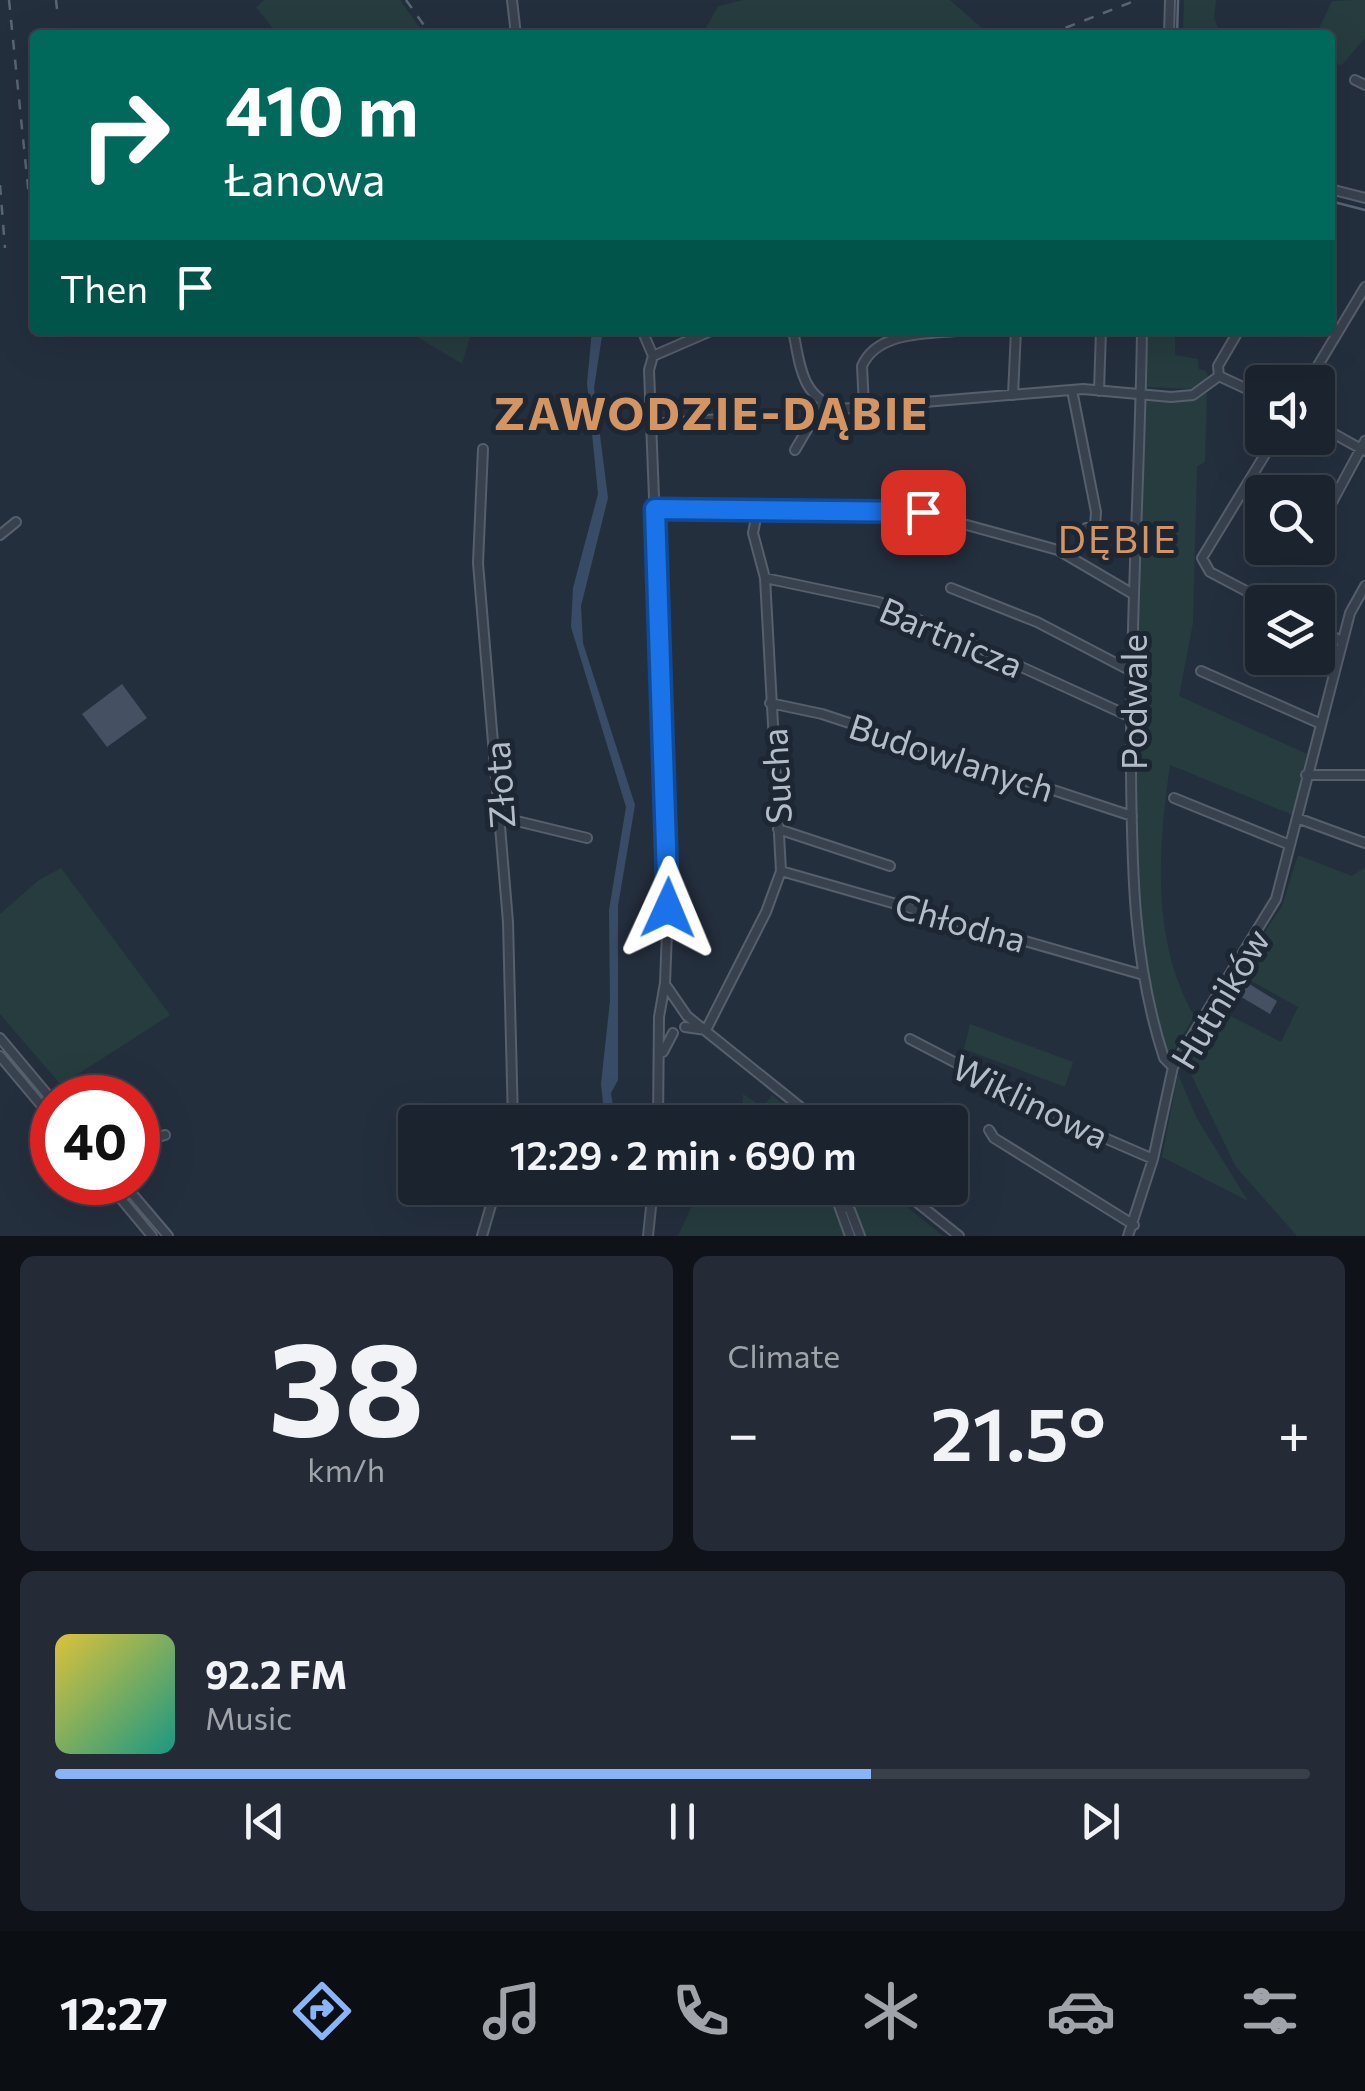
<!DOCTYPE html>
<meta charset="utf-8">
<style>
:root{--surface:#1b232e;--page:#242b36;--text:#f1f3f6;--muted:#a0a4aa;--line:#39404a;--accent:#8ab4f8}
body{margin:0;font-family:Commissioner,sans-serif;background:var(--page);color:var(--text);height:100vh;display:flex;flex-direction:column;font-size:38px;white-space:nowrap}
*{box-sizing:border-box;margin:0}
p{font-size:32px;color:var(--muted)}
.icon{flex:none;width:55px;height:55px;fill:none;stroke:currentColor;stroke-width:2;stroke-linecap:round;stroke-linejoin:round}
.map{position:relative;height:1236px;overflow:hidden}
.panel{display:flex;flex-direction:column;gap:20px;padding:20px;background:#0f1319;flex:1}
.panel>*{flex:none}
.top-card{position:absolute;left:30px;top:30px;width:1305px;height:305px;border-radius:10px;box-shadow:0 10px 40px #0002,0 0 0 2px var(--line);background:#00695c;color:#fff;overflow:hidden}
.controls{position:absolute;left:1245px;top:365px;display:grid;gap:20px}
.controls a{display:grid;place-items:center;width:90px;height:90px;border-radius:10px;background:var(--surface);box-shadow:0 10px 40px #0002,0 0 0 2px var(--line);font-size:50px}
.speed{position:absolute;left:30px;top:1075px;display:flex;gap:20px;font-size:50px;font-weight:700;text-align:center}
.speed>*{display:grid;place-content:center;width:130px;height:130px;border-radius:50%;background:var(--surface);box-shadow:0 10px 40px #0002,0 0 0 2px var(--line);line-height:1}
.speed .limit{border:15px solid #d22;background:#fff;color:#111}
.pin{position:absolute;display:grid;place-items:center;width:85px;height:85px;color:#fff;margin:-42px;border-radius:20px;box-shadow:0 5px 15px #0006}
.me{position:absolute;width:110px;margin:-55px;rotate:1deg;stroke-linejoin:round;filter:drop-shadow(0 0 8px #0008)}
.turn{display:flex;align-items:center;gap:35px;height:210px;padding:0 30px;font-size:45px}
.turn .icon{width:130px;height:130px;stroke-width:2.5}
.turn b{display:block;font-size:70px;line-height:85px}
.then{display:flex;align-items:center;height:95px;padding:0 30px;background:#0003;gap:20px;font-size:38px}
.big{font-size:75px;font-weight:600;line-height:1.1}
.panel .tile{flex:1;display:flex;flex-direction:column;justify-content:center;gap:15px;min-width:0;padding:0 35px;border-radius:15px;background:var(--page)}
.panel .dial{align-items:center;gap:0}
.dial b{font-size:130px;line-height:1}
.song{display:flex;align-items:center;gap:30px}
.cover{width:120px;height:120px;border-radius:15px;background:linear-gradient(135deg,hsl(50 70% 55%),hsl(170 70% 35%))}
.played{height:10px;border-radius:5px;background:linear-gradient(90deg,var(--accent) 65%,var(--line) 65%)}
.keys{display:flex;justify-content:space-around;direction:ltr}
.heat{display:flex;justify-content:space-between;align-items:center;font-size:55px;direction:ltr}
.panel .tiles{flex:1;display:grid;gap:20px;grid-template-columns:1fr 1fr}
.tile:last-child{grid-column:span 2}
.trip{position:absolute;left:398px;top:1105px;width:570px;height:100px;border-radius:10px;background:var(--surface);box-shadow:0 10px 40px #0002,0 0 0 2px var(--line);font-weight:600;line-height:100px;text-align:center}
.dock{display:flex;height:160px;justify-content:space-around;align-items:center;background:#0b0e12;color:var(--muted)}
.dock .icon{width:70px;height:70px}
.dock .current{color:var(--accent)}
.dock b{font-size:45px;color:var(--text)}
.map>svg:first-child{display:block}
.green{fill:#263c3f}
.water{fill:#394c67}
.building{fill:#455162}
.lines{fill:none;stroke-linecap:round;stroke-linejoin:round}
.minor-casing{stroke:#565f6c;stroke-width:12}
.minor{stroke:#38414e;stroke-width:8}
.tram{stroke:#5a6575;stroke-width:2.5}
.rail{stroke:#5a6575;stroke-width:2.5;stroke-dasharray:10 10;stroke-linecap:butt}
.route-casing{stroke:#114b97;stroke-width:25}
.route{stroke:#1a73e8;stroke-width:18}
.labels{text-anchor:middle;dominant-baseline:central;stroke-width:10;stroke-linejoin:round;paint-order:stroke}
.street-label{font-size:35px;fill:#b4bcc9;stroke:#1d2633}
.neighbourhood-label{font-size:38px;letter-spacing:2.5px;fill:#d59563;stroke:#1d2633}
.district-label{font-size:45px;font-weight:bold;letter-spacing:2.5px;fill:#d59563;stroke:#1d2633}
</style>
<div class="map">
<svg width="1365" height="1236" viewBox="0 0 1365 1236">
<rect width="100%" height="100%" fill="#242f3e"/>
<path class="green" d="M264 0H400L425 35H278L256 7Z
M743 0H950L990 35 703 33 718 6Z
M1184 0H1216L1214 18 1221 35H1183Z
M1352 0H1365V38L1341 66 1330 59V35H1316L1332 1Z
M406 330H472L462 364Z
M1146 330H1175V355L1198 359 1199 369 1206 371 1209 379 1194 389 1145 387Z
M1207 392 1205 462 1197 467 1193 623 1179 696 1307 754 1293 815 1170 765C1158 850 1151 939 1194 1016L1172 1054 1163 1046 1140 946 1134 845 1142 404 1146 399 1195 401Z
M1298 855 1352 876 1365 867V1236H1297L1236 1167 1185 1062 1222 999 1219 1010 1281 1042 1298 1007 1241 975 1228 994 1226 990 1282 906Z
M61 868 170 1015 61 1085 0 1014V914L39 880Z
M970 1024 1073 1062 1065 1087 964 1049Z
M1178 1074 1196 1117 1248 1201 1162 1157Z
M743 1094 763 1107 772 1095 805 1122H742Z
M700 1188H884L943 1236H678Z"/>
<path class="water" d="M592 330H603L594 388 608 498 581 606 583 643 635 805 618 906V1080L611 1093 615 1122H605L601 1084 610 1001 609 910 626 807 571 627 573 588 598 494 587 383Z"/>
<path class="building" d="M122 684 147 718 107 747 82 714Z
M1246 982 1277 1001 1270 1014 1238 995Z"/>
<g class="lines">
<defs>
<path id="minor" d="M512 0 516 35
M1169 35 1170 0
M1355 80 1365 85
M1330 189 1365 198
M642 330 653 356
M793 330C800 365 801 398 840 409L1083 389 1171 397 1193 395 1219 376
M1142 330C1140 477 1130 624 1131 772 1132 871 1133 963 1164 1058L1173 1067
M653 356 649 370 669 880 665 983 659 1017 658 1122
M653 356 713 330
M1219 376 1218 366 1239 330
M1219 376 1262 396
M1308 382 1365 287
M1072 390 1096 512 1095 527 1086 528
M1099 391 1101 330
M1013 395 1016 330
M864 407 862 366C878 329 934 334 968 330
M651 424 762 416
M1318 425 1365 451
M483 449 478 563 508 922 513 1122
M795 450 822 404
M1330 506 1365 441
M655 509 923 513 1058 550 1133 594
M0 535 16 522
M765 578 879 602 1131 717
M951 588 1037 622 1131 671
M1267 602 1210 572 1202 558 1275 438
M1318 630 1342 641
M1201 671 1319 723
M770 703 822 714 1132 816
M1306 775H1365
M1174 798 1290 845
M500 817 587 838
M1297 818 1365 843
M778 829 890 866
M781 871 1140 974
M667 987 687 1016 819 1122
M685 1027 706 1030
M706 1030 766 912 781 871 765 578 753 533 758 508
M0 1038 52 1100
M910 1039 1077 1126 1153 1159
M663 1052 673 1033
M0 1056 52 1118
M74 1098 86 1094 100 1098
M138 1126 158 1137 165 1135
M989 1130 994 1138 1134 1225
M107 1182 152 1236
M122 1182 168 1236
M827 1188 850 1210 860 1236
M899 1188 959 1236
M838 1203 850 1236
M482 1236 496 1188
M648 1236 653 1188
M1128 1236 1153 1159 1173 1067 1276 899 1350 613 1365 586"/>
</defs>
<use href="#minor" class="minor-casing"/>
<use href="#minor" class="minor"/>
<path class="tram" d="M1177 35 1178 0
M1330 201 1365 210"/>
<path class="rail" d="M9 0 30 207
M56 0 57 9
M406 0 431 35
M1047 35 1137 0
M0 185 5 248"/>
</g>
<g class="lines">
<defs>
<path id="route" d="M668 908 655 509 923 512"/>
</defs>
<use href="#route" class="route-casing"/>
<use href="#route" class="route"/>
</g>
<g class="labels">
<g class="street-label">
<text transform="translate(952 636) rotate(23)">Bartnicza</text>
<text transform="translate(1132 702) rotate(-90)">Podwale</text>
<text transform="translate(952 756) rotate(18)">Budowlanych</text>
<text transform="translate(775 776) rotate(-93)">Sucha</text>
<text transform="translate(498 785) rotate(-94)">Złota</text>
<text transform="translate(961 921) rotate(16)">Chłodna</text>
<text transform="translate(1219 998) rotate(-59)">Hutników</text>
<text transform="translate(1031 1100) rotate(26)">Wiklinowa</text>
</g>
<g class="neighbourhood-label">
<text x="1118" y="537">DĘBIE</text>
</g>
<g class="district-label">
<text x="712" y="411">ZAWODZIE-DĄBIE</text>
</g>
</g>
</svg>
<div class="controls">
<a><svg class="icon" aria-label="sound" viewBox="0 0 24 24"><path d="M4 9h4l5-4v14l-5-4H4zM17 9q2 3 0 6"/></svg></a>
<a><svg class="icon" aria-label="search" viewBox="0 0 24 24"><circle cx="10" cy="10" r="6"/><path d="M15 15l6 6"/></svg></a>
<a><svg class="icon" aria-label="layers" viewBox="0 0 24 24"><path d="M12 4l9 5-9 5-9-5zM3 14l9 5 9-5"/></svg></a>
</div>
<div class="speed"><div class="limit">40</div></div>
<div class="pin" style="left:923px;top:512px;background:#d93025"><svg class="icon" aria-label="arrive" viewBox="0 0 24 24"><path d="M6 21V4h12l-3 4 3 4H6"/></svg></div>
<svg class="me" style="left:668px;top:908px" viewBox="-20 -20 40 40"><path d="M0-17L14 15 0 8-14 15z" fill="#1a73e8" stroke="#fff" stroke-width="4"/></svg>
<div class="trip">12:29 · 2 min · 690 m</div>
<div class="top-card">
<div class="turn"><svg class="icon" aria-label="right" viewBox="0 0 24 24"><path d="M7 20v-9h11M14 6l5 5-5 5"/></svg><div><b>410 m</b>Łanowa</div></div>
<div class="then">Then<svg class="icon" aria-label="arrive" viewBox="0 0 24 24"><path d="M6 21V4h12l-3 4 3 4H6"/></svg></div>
</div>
</div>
<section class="panel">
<div class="tiles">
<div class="tile dial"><b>38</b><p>km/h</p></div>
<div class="tile"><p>Climate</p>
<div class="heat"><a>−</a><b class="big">21.5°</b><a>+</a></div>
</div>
<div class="tile">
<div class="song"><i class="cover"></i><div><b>92.2 FM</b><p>Music</p></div></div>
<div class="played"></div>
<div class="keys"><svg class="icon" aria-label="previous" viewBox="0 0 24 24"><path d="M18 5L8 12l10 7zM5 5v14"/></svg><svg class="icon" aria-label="pause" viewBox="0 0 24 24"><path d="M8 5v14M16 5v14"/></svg><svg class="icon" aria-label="next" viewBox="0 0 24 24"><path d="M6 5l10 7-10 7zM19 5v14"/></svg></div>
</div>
</div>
</section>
<nav class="dock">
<b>12:27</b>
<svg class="icon current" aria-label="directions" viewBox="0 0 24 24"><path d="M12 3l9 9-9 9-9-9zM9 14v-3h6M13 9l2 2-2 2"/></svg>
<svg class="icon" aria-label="music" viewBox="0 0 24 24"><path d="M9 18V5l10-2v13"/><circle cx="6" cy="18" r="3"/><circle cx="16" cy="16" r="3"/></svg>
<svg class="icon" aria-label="phone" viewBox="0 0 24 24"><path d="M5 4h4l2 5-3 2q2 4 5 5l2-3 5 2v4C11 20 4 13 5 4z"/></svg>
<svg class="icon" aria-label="climate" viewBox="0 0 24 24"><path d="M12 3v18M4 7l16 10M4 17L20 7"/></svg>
<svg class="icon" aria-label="car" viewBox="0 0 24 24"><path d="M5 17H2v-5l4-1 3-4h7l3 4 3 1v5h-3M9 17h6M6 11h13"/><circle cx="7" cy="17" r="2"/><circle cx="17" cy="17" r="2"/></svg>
<svg class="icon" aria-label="filters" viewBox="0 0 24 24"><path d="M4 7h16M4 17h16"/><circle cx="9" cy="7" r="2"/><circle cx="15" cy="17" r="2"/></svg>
</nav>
